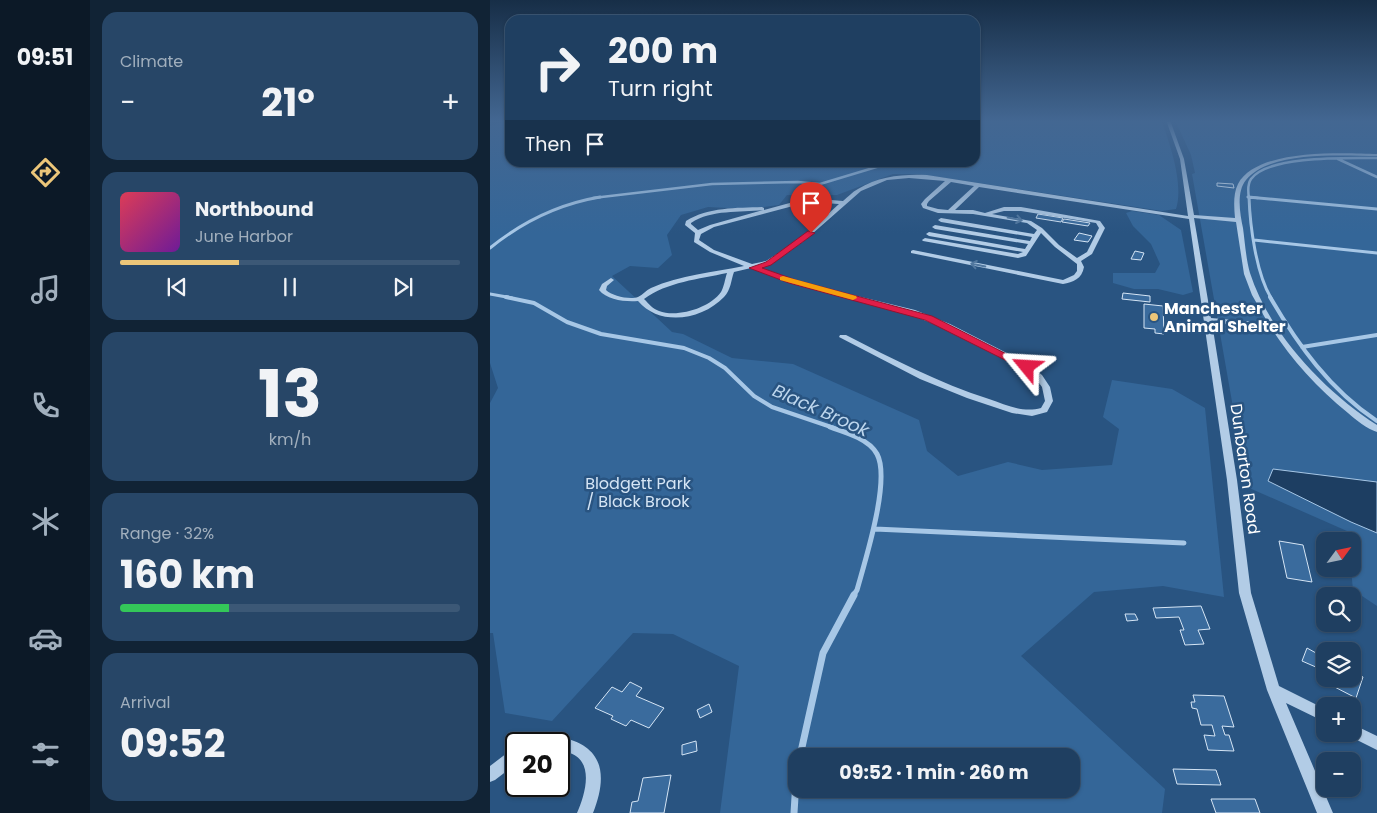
<!DOCTYPE html>
<meta charset="utf-8">
<style>
:root{--surface:#1f3f61;--page:#274667;--text:#f1f3f6;--muted:#a1afbd;--line:#3c5876;--accent:#ecc679}
body{margin:0;font-family:Poppins,sans-serif;background:var(--page);color:var(--text);height:100vh;display:flex;flex-direction:column;font-size:19px;white-space:nowrap}
*{box-sizing:border-box;margin:0}
p{font-size:16px;color:var(--muted)}
.icon{flex:none;width:28px;height:28px;fill:none;stroke:currentColor;stroke-width:2;stroke-linecap:round;stroke-linejoin:round}
.map{position:relative;flex:1;overflow:hidden}
.side{display:flex;flex-direction:column;gap:12px;padding:12px;background:#112335;width:400px}
.side>*{flex:none}
.hud{position:absolute;left:15px;top:15px;width:475px;height:152px;border-radius:15px;box-shadow:0 1px 4px #0004,0 0 0 1px var(--line);background:#1f3f61;color:var(--text);overflow:hidden}
.needle{width:32px;rotate:57deg}
.buttons{position:absolute;left:826px;top:532px;display:grid;gap:10px}
.buttons a{display:grid;place-items:center;width:45px;height:45px;border-radius:10px;background:var(--surface);box-shadow:0 1px 4px #0004,0 0 0 1px var(--line);font-size:25px}
.speed{position:absolute;left:15px;top:732px;display:flex;gap:10px;font-size:25px;font-weight:700;text-align:center}
.speed>*{display:grid;place-content:center;width:65px;height:65px;border-radius:50%;background:var(--surface);box-shadow:0 1px 4px #0004,0 0 0 1px var(--line);line-height:1}
.speed .limit{border:2px solid #111;border-radius:8px;background:#fff;color:#111}
.pin{position:absolute;display:grid;place-items:center;width:42px;height:42px;color:#fff;margin:-51px -21px;border-radius:50% 50% 50% 0;rotate:-45deg;box-shadow:0 0 5px #0007}
.pin .icon{rotate:45deg}
.me{position:absolute;width:55px;margin:-28px;rotate:297deg;stroke-linejoin:round;filter:drop-shadow(0 0 4px #0008)}
.turn{display:flex;align-items:center;gap:18px;height:105px;padding:0 20px;font-size:22px}
.turn .icon{width:65px;height:65px;stroke-width:2.5}
.turn b{display:block;font-size:35px;line-height:42px}
.then{display:flex;align-items:center;height:48px;padding:0 20px;background:#0003;gap:10px;font-size:19px}
.big{font-size:38px;font-weight:700;line-height:1.1}
.side .widget{flex:1;display:flex;flex-direction:column;justify-content:center;gap:8px;min-width:0;padding:0 18px;border-radius:15px;background:var(--page)}
.side .dial{align-items:center;gap:0}
.dial b{font-size:65px;line-height:1}
.song{display:flex;align-items:center;gap:15px}
.cover{width:60px;height:60px;border-radius:8px;background:linear-gradient(135deg,hsl(350 70% 55%),hsl(280 70% 35%))}
.played{height:5px;border-radius:2px;background:linear-gradient(90deg,var(--accent) 35%,var(--line) 35%)}
.keys{display:flex;justify-content:space-around;direction:ltr}
.heat{display:flex;justify-content:space-between;align-items:center;font-size:28px;direction:ltr}
.charge{height:8px;border-radius:4px;background:linear-gradient(90deg,#34c759 32%,var(--line) 0)}
.trip{position:absolute;left:298px;top:748px;width:292px;height:50px;border-radius:15px;background:var(--surface);box-shadow:0 1px 4px #0004,0 0 0 1px var(--line);font-weight:700;line-height:50px;text-align:center}
main{display:flex;flex:1;min-height:0}
.tabs{display:flex;flex-direction:column;width:90px;justify-content:space-around;align-items:center;background:#0c1927;color:var(--muted)}
.tabs .icon{width:35px;height:35px}
.tabs .selected{color:var(--accent)}
.tabs b{font-size:22px;color:var(--text)}
.map>svg:first-child{display:block}
.green{fill:#346698;fill-rule:evenodd}
.water{fill:#1d3e62;stroke:#a7c7e6}
.lines{fill:none;stroke-linecap:round;stroke-linejoin:round}
.stream-far4{stroke:#a7c7e6;stroke-width:2.5}
.stream-far3{stroke:#a7c7e6;stroke-width:3}
.stream-far2{stroke:#a7c7e6;stroke-width:4}
.stream-far1{stroke:#a7c7e6;stroke-width:5}
.stream{stroke:#a7c7e6;stroke-width:7}
.building{fill:#3a6b9d;stroke:#d5e5f5}
.minor{fill:#b2cce6;fill-rule:evenodd}
.oneway{stroke:#52789f}
.route{fill:#e11d48;stroke:#92132f}
.slow{fill:#f59e0b}
.poi-dot{fill:#ecc679;stroke:#295481;stroke-width:2}
.labels{text-anchor:middle;dominant-baseline:central;stroke-width:5;stroke-linejoin:round;paint-order:stroke}
.poi-label{font-size:16px;font-weight:bold;fill:#fff;stroke:#295481;text-anchor:start}
.street-label{font-size:16px;fill:#fff;stroke:#295481}
.park-label{font-size:16px;fill:#d5e5f5;stroke:#295481}
.water-label{font-size:18px;font-style:italic;fill:#bdd6ed;stroke:#295481}
</style>
<main>
<nav class="tabs">
<b>09:51</b>
<svg class="icon selected" aria-label="directions" viewBox="0 0 24 24"><path d="M12 3l9 9-9 9-9-9zM9 14v-3h6M13 9l2 2-2 2"/></svg>
<svg class="icon" aria-label="music" viewBox="0 0 24 24"><path d="M9 18V5l10-2v13"/><circle cx="6" cy="18" r="3"/><circle cx="16" cy="16" r="3"/></svg>
<svg class="icon" aria-label="phone" viewBox="0 0 24 24"><path d="M5 4h4l2 5-3 2q2 4 5 5l2-3 5 2v4C11 20 4 13 5 4z"/></svg>
<svg class="icon" aria-label="climate" viewBox="0 0 24 24"><path d="M12 3v18M4 7l16 10M4 17L20 7"/></svg>
<svg class="icon" aria-label="car" viewBox="0 0 24 24"><path d="M5 17H2v-5l4-1 3-4h7l3 4 3 1v5h-3M9 17h6M6 11h13"/><circle cx="7" cy="17" r="2"/><circle cx="17" cy="17" r="2"/></svg>
<svg class="icon" aria-label="filters" viewBox="0 0 24 24"><path d="M4 7h16M4 17h16"/><circle cx="9" cy="7" r="2"/><circle cx="15" cy="17" r="2"/></svg>
</nav>
<section class="side">
<div class="widget"><p>Climate</p>
<div class="heat"><a>−</a><b class="big">21°</b><a>+</a></div>
</div>
<div class="widget">
<div class="song"><i class="cover"></i><div><b>Northbound</b><p>June Harbor</p></div></div>
<div class="played"></div>
<div class="keys"><svg class="icon" aria-label="previous" viewBox="0 0 24 24"><path d="M18 5L8 12l10 7zM5 5v14"/></svg><svg class="icon" aria-label="pause" viewBox="0 0 24 24"><path d="M8 5v14M16 5v14"/></svg><svg class="icon" aria-label="next" viewBox="0 0 24 24"><path d="M6 5l10 7-10 7zM19 5v14"/></svg></div>
</div>
<div class="widget dial"><b>13</b><p>km/h</p></div>
<div class="widget"><p>Range · 32%</p><b class="big">160 km</b><div class="charge"></div></div>
<div class="widget"><p>Arrival</p><b class="big">09:52</b></div>
</section>
<div class="map">
<svg width="887" height="813" viewBox="0 0 887 813">
<rect width="100%" height="100%" fill="#295481"/>
<path class="green" d="M20 120V162H485V120H671C680 143 694 185 686 209L672 211 429 174H403L347 195H297L289 205 257 209 218 207 191 215 177 235 182 255 168 268 140 266 122 276 182 332 193 334 242 358 303 364 429 420 437 451 468 476 518 462 552 470 622 465 629 429 613 417 622 380 682 389 715 408 734 597 673 586 604 592 531 656 675 789 672 813H230L249 666 183 634 143 633 62 721 15 713 3 633H0V403L8 388 0 363V126ZM306 756H581V789H306Z
M685 120H887V606L863 590 861 569H862V541H858L857 531 757 487 702 174 705 173 701 155Z
M642 211 669 215 691 230 703 292 693 295 668 289H644L623 283V273H665L670 264 661 244 643 226 636 213Z"/>
<path class="water" d="M783 469 887 482V533L861 522 778 481Z"/>
<g class="lines">
<path class="stream-far4" d="M848 159 887 177
M758 197 768 198
M103 198 222 184 308 182 330 184 403 162
M759 198C758 192 757 185 761 179 778 155 859 158 887 158"/>
<path class="stream-far3" d="M758 197 887 209
M759 197C760 226 766 273 781 298
M764 240 887 253
M0 248C32 222 69 204 110 197
M0 294 22 298"/>
<path class="stream-far2" d="M16 297 44 303 77 322 111 334 194 348 219 358 235 368 264 396 282 407 344 428
M780 297C808 345 840 390 887 421
M812 347 887 335"/>
<path class="stream-far1" d="M340 427C355 432 379 439 387 454 401 480 375 561 367 590L363 596
M385 529 694 543"/>
<path class="stream" d="M310 756 333 653 364 595
M304 813 306 781"/>
</g>
<path class="building" d="M727 183 743 184 744 188 727 186Z
M548 214 573 218 571 222 546 218Z
M574 219 600 223 598 226 572 222Z
M589 233 602 236 598 242 584 240Z
M645 251 654 253 651 260 641 259Z
M633 293 660 296V302L632 299Z
M654 304 673 306 674 334 665 333V329L654 328Z
M789 541 813 545 822 582 797 578Z
M711 606 720 629 708 630 714 644 695 645 690 630H694L689 617 666 618 663 608Z
M635 614H645L648 620 637 621Z
M817 648 835 658V671L812 661Z
M862 672 873 677 866 698 835 682 836 679H862Z
M140 682 152 688 146 696 174 708 159 728 141 720 136 726 121 719 123 716 105 708 122 687 132 692Z
M703 695 734 696 744 727 732 726 735 735H739L744 751 718 750 714 735 725 736 722 725H711L707 709 702 708 701 702H705Z
M219 704 222 712 210 718 207 710Z
M206 741 207 751 192 755V745Z
M683 769 726 770 731 785 687 784Z
M181 775 174 813H140L142 802 148 801 153 778Z
M721 799H765L770 813H726Z"/>
<g class="lines">
<path class="minor" d="M676 120H680L694 159 704 215 745 218C744 207 743 194 748 184 767 148 853 153 887 154V156C851 156 781 150 756 180 746 192 750 214 753 228 755 243 756 259 760 273 779 333 835 392 887 425V432C877 429 866 420 858 413 828 389 802 360 781 328L722 323 747 480 761 593 789 686 835 709V722L796 703 843 813H827L777 690 749 593 737 480 699 219 489 187 465 210H483L495 213 514 207H531L610 221 615 228 602 254 591 261 594 267C592 279 583 282 573 284L421 253V251L423 250 573 280 584 275 587 271V264L565 247 551 233 536 256 528 258 433 241 432 240 435 238 528 254 533 252 439 236 436 234 439 232 535 249 538 244 445 229 442 227 445 225 540 241 542 237 451 222 448 220 451 218 544 234 547 230 537 223 483 214 448 213 433 208 431 204 435 199 455 181 419 178 397 180 371 191 314 241 280 264 269 267 305 281 425 310 460 324 540 365 552 375 560 387 563 401 557 412 542 416 522 413 477 398 430 379 349 337 350 335H356C403 359 449 383 499 399 516 405 533 413 551 408L555 401 552 387 546 379 534 369 454 328 419 314 301 283 261 268 244 272C241 280 241 290 234 297 212 320 170 327 148 301 135 302 117 300 109 290L112 284 121 278 124 280 117 286 116 290C122 296 140 300 148 297 153 295 156 290 161 288 190 275 224 272 254 266L220 252 204 242 205 233 195 225 196 221C218 207 247 208 272 207L274 208V210L318 198 353 201C358 197 362 192 368 189 389 176 413 174 437 175L698 216 690 159ZM461 182 484 186 458 210 448 209 437 206V204L439 201ZM318 202 349 204 310 239 276 261 262 264 224 250 209 240 211 234 224 227ZM273 210 220 225 208 230 201 224V223C222 209 249 213 273 210ZM514 211H531L606 223 609 228 597 252 587 258 569 245 552 228 541 221 502 214ZM704 218 746 222 754 274 762 295 778 323 721 318ZM237 273C235 279 234 287 231 292 220 308 187 318 169 311 163 309 159 304 154 299 177 282 209 279 237 273Z
M862 724 887 736V750L857 735 862 734Z
M69 737C114 745 118 775 103 813H87C95 795 105 762 80 753 77 752 72 751 69 751V744H62L64 739Z
M26 748V764L5 780 0 782V766L21 750Z"/>
</g>
<defs><path id="oneway-shaft" d="M-6 0H5M1.5-3L5.5 0L1.5 3" fill="none" stroke-width="1.6" stroke-linecap="round" stroke-linejoin="round" transform="scale(1.25)"/></defs>
<g class="oneway">
<use href="#oneway-shaft" transform="translate(525 219) rotate(11)"/>
<use href="#oneway-shaft" transform="translate(488 265) rotate(-169)"/>
</g>
<linearGradient id="sky" x2="0" y2="1"><stop stop-color="#172e47"/><stop offset="0.52" stop-color="#436792"/><stop offset="1" stop-color="#436792" stop-opacity="0"/></linearGradient>
<rect width="887" height="233" fill="url(#sky)"/>
<path class="route" d="M318 231 325 233 281 265 272 268 306 280 442 316 542 367 541 369H533L435 320 299 283 259 268 276 262Z"/>
<path class="slow" d="M293 276 366 296 367 298 363 300 290 280V277Z"/>
<circle class="poi-dot" cx="664" cy="317" r="5"/>
<g class="labels">
<g class="poi-label">
<text x="674" y="308">Manchester<tspan x="674" dy="18">Animal Shelter</tspan></text>
</g>
<g class="street-label">
<text transform="translate(755 469) rotate(82)">Dunbarton Road</text>
</g>
<g class="park-label">
<text x="148" y="483">Blodgett Park<tspan x="148" dy="18">/ Black Brook</tspan></text>
</g>
<g class="water-label">
<text transform="translate(331 410) rotate(24)">Black Brook</text>
</g>
</g>
</svg>
<div class="buttons">
<a><svg class="needle" viewBox="-14 -14 28 28"><path d="M0-13l5 13h-10z" fill="#e53935"/><path d="M0 13l5-13h-10z" fill="#a1afbd"/></svg></a>
<a><svg class="icon" aria-label="search" viewBox="0 0 24 24"><circle cx="10" cy="10" r="6"/><path d="M15 15l6 6"/></svg></a>
<a><svg class="icon" aria-label="layers" viewBox="0 0 24 24"><path d="M12 4l9 5-9 5-9-5zM3 14l9 5 9-5"/></svg></a>
<a>+</a>
<a>−</a>
</div>
<div class="speed"><div class="limit">20</div></div>
<div class="pin" style="left:321px;top:233px;background:#d93025"><svg class="icon" aria-label="arrive" viewBox="0 0 24 24"><path d="M6 21V4h12l-3 4 3 4H6"/></svg></div>
<svg class="me" style="left:537px;top:367px" viewBox="-20 -20 40 40"><path d="M0-17L14 15 0 8-14 15z" fill="#e11d48" stroke="#fff" stroke-width="4"/></svg>
<div class="trip">09:52 · 1 min · 260 m</div>
<div class="hud">
<div class="turn"><svg class="icon" aria-label="right" viewBox="0 0 24 24"><path d="M7 20v-9h11M14 6l5 5-5 5"/></svg><div><b>200 m</b>Turn right</div></div>
<div class="then">Then<svg class="icon" aria-label="arrive" viewBox="0 0 24 24"><path d="M6 21V4h12l-3 4 3 4H6"/></svg></div>
</div>
</div>
</main>
